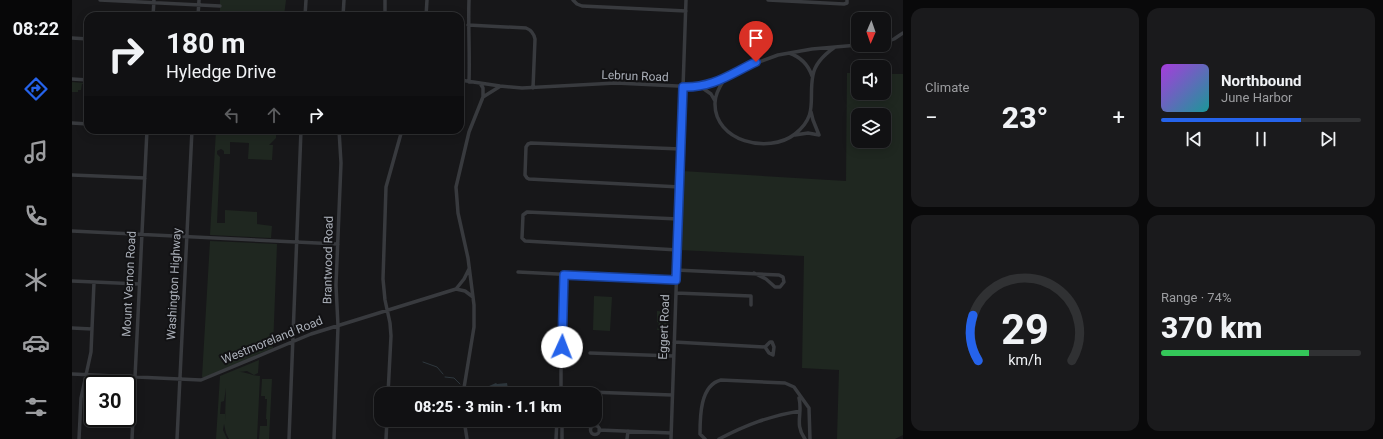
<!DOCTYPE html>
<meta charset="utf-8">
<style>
:root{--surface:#111113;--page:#1a1a1c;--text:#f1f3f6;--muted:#9c9da0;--line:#303133;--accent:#2563eb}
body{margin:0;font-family:Roboto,sans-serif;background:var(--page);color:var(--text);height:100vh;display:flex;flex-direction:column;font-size:15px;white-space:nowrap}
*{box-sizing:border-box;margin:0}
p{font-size:13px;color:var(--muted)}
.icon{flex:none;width:22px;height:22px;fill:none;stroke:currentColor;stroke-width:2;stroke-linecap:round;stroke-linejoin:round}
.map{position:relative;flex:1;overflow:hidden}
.details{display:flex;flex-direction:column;gap:8px;padding:8px;background:#09090a;width:480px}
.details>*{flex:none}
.banner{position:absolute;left:12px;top:12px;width:380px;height:122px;border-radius:12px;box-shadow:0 2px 10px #0003,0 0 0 1px var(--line);background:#111113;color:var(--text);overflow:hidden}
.needle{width:26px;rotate:182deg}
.buttons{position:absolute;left:779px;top:12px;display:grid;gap:8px}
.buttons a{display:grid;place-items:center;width:40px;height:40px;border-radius:8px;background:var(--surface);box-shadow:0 2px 10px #0003,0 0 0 1px var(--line);font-size:20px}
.speed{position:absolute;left:12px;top:375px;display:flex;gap:8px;font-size:20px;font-weight:700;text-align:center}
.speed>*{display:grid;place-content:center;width:52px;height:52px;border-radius:50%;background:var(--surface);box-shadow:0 2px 10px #0003,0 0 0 1px var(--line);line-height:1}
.speed .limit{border:2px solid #111;border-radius:6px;background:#fff;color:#111}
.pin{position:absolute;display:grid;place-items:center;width:34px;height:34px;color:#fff;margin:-41px -17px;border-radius:50% 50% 50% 0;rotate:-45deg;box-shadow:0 0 4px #0007}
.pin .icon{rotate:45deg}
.me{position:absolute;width:44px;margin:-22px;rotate:2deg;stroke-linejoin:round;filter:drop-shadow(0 0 3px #0008)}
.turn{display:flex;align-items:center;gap:14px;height:84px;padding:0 16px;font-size:18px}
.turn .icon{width:52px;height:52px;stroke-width:2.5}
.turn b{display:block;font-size:28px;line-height:34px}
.lanes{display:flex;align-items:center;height:38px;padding:0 16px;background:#0003;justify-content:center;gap:20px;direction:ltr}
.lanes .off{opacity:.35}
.big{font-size:30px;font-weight:800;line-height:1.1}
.details .tile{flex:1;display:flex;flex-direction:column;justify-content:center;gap:6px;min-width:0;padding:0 14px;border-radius:12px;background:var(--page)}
.details .dial{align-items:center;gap:0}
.dial svg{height:104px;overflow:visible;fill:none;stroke:var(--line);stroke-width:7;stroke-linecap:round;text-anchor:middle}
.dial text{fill:var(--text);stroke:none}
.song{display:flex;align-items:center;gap:12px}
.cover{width:48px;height:48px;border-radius:6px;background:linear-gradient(135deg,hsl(280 70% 55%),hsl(180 70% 35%))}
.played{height:4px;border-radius:2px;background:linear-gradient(90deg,var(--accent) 70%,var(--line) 70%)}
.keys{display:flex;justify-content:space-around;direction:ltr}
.heat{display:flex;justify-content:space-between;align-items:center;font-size:22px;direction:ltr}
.charge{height:6px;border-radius:3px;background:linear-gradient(90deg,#34c759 74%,var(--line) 0)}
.details .tiles{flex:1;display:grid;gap:8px;grid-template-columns:repeat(2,1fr)}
.trip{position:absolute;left:302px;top:387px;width:228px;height:40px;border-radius:12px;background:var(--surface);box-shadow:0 2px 10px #0003,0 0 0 1px var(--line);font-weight:800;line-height:40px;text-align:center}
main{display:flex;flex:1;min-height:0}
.dock{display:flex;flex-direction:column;width:72px;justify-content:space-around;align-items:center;background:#070708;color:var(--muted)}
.dock .icon{width:28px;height:28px}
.dock .selected{color:var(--accent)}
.dock b{font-size:18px;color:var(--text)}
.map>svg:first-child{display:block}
.green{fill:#1f2720;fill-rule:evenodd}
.water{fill:#2e373d}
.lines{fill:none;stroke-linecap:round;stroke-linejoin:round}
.stream{stroke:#2e373d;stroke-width:1}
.minor{stroke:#383a3e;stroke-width:3.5}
.route-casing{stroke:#184099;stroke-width:10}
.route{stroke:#2563eb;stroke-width:7}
.labels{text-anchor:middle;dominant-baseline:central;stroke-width:4;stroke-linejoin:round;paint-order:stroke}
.street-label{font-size:12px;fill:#aaafb8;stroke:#121214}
</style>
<main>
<nav class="dock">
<b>08:22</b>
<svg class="icon selected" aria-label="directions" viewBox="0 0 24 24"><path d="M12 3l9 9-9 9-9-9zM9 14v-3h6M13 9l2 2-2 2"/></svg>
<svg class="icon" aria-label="music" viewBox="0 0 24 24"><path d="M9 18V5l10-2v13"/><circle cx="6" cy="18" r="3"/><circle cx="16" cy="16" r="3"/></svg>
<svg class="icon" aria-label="phone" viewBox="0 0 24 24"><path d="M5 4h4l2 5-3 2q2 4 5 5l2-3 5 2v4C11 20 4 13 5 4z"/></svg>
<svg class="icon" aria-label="climate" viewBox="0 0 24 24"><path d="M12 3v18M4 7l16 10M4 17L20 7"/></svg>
<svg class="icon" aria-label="car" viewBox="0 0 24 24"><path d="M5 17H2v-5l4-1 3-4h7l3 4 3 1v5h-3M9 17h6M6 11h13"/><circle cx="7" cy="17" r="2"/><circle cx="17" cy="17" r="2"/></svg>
<svg class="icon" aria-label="filters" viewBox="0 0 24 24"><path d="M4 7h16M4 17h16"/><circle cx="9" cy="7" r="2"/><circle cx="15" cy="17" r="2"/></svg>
</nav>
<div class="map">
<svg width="831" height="439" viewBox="0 0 831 439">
<rect width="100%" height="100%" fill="#171719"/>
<path class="green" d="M148 0H214L212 16H148Z
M775 73H786V93H812V74H831V435L823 439H765L767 370 730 368 732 256 607 250 610 171 774 181ZM786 115H812V141H786Z
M0 82 13 83V84H10L9 90H6V92H0Z
M144 130H204V138L197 145H201L200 160 176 159 177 143 158 142V154H152V151L149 149 145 151V154L148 157 145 223H153V210L185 212V224L200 226 199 238 138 235Z
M138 241 205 244 201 348 133 377H130Z
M522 296 540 297 538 331 521 330Z
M585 311 595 312 597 316 596 330H585L587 323 585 322Z
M187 360 186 373 182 375 175 371 167 372C175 372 180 376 188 376L185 439H157L154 433 152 424 151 430 155 439H144L148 376ZM154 388 153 421V414H148L149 402 152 401Z
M190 379H200L197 439H187L188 426H195V419H194L195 399H193V396H189Z"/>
<path class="water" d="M424 383 425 384 435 383 437 394H404L405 390H406L404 387 405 386 406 387 417 386Z"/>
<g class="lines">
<path class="stream" d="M351 362 365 367 371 374
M373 377 382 378 388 384"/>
<path class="minor" d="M28 0 148 6
M501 0 505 4 510 6 614 11
M696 0 772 4 775 3V0
M81 16 82 0
M126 16 127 0
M233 16 234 0
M271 16 272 0
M313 16V0
M354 16 355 0
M396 25 454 28C459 30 462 34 463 39L461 88
M0 38 16 39
M812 43 822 39 831 33
M717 53C729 57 736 64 740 76
M0 79 16 80
M388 80 428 86 450 88 544 83 626 87 643 83 679 65 706 55 740 49 786 45
M652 80C648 86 643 95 643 103 642 141 696 155 723 134 747 115 736 99 741 75 743 63 753 54 763 47
M397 82C398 54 396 27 397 0
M629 87 639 94 643 101
M411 97 427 87
M739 112 741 120 747 135
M0 123 16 124
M723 135 736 133 747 135
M0 175 73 178
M608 187 457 179 455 178 453 175 454 147 456 144 459 143 609 149
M0 231 266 244
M606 250 453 241 450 238 451 215 455 212 606 219
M604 270 707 275 711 277 712 282 708 287H703L694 279 682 273
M446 272 604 280
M0 281 67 284
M384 289 392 279 397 269
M604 293 679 296V305
M0 328 20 329
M602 342 693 347 698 342H700L702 347 701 355 697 353 693 347
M518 353 601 356
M0 374 129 380 239 334 384 289 393 291 401 297
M517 392 600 395
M316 394 319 336 318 323 313 300 311 279 314 187 330 130
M391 394 402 327V305L396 258 386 213 384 187 397 132 411 97V88L408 83
M490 394 489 388V361L492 275
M727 398C731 414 722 424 733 439
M392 420 395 439
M518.5 430a4.5 4.5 0 1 1 9 0a4.5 4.5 0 1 1-9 0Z
M527 430 599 433
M7 439 9 398 19 352 22 282
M60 439 75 130
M105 439 120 130
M217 439 229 130
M262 439 266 326 264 285 269 163 267 130
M314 439 315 420
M484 439 485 420
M490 439V420
M555 439 556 431
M599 439 614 0
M633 439 628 434C628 417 628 385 649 380L713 383 722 387 737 408 738 439
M647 439C674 425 697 416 728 411"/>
</g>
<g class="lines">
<defs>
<path id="route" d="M490 347 492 275 604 280 611 87C641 88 658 74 684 62"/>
</defs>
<use href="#route" class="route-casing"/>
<use href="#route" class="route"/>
</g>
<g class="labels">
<g class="street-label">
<text transform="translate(563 76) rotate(2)">Lebrun Road</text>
<text transform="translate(256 260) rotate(-89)">Brantwood Road</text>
<text transform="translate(57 284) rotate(-87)">Mount Vernon Road</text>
<text transform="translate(102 284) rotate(-87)">Washington Highway</text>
<text transform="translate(592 327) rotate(-88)">Eggert Road</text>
<text transform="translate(200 340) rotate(-22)">Westmoreland Road</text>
</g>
</g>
</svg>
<div class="buttons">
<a><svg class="needle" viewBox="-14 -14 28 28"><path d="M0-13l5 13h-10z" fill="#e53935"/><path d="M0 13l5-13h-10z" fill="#9c9da0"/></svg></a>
<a><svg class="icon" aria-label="sound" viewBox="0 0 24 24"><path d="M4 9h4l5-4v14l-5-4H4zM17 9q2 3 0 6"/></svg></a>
<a><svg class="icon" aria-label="layers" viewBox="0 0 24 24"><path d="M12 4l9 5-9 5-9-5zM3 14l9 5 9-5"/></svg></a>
</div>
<div class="speed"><div class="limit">30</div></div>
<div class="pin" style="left:684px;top:62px;background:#d93025"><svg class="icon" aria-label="arrive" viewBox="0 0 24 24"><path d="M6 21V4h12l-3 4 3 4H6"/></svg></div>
<svg class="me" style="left:490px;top:347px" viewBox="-20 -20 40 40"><circle r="19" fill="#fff"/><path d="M0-13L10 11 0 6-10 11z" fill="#2563eb"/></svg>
<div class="trip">08:25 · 3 min · 1.1 km</div>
<div class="banner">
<div class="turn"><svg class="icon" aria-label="right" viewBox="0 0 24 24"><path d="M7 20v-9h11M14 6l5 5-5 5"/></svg><div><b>180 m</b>Hyledge Drive</div></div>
<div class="lanes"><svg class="icon off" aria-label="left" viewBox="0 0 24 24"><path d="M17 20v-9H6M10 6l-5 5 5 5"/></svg><svg class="icon off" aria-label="ahead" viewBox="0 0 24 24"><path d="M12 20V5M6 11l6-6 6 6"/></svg><svg class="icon" aria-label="right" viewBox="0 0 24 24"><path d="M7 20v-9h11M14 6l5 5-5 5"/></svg></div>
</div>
</div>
<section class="details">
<div class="tiles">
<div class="tile"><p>Climate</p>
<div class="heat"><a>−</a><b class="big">23°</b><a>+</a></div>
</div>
<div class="tile">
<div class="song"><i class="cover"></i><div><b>Northbound</b><p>June Harbor</p></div></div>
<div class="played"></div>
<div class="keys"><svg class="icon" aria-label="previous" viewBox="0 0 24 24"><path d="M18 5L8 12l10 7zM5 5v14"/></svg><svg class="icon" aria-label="pause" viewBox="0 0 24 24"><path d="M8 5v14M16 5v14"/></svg><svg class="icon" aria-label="next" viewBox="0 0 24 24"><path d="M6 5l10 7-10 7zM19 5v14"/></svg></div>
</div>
<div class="tile dial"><svg viewBox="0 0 100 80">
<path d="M14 69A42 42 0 1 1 86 69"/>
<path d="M14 69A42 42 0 0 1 10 34" stroke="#2563eb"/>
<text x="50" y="56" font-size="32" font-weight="700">29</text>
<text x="50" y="72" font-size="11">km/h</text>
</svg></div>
<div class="tile"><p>Range · 74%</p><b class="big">370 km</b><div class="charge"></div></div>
</div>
</section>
</main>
